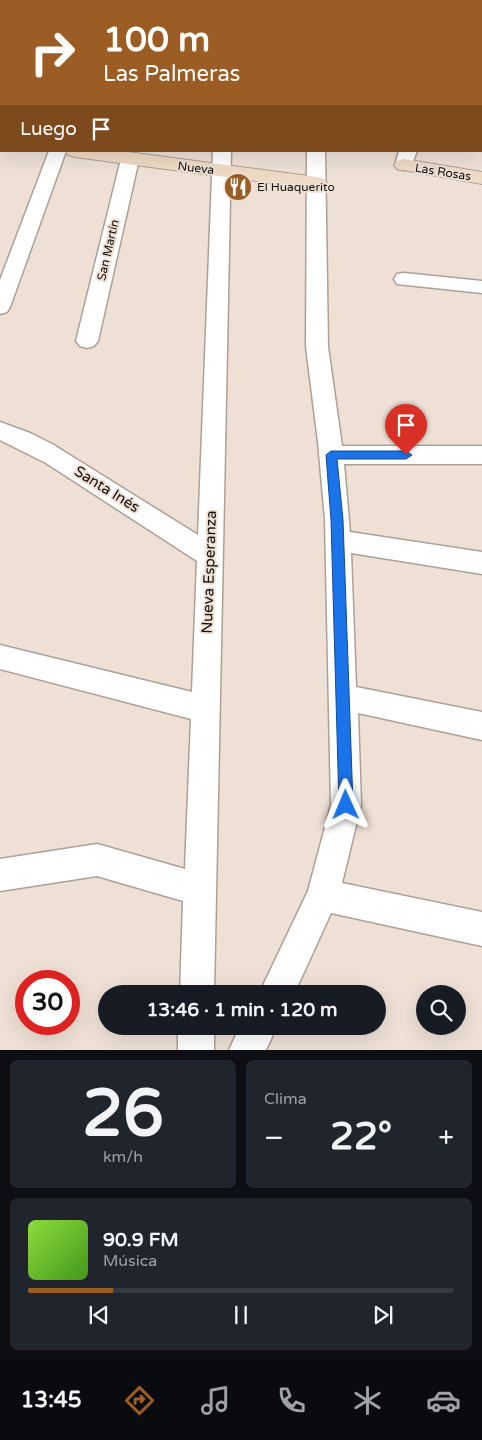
<!DOCTYPE html>
<html lang="es">
<meta charset="utf-8">
<style>
:root{--surface:#171b24;--page:#20242c;--text:#f1f3f6;--muted:#9ea1a6;--line:#363941;--accent:#9c5d24}
body{margin:0;font-family:"Varela Round",sans-serif;background:var(--page);color:var(--text);height:100vh;display:flex;flex-direction:column;font-size:19px;white-space:nowrap}
*{box-sizing:border-box;margin:0}
p{font-size:16px;color:var(--muted)}
.icon{flex:none;width:28px;height:28px;fill:none;stroke:currentColor;stroke-width:2;stroke-linecap:round;stroke-linejoin:round}
.map{position:relative;height:1050px;overflow:hidden}
.side{display:flex;flex-direction:column;gap:10px;padding:10px;background:#0d0f14;flex:1}
.side>*{flex:none}
.hud{position:absolute;left:0px;top:0px;width:482px;height:152px;box-shadow:0 5px 20px #0002;background:#9c5d24;color:#fff;overflow:hidden}
.buttons{position:absolute;left:416px;top:985px;display:grid;gap:10px}
.buttons a{display:grid;place-items:center;width:50px;height:50px;border-radius:50%;background:var(--surface);box-shadow:0 5px 20px #0002;font-size:25px}
.speed{position:absolute;left:15px;top:970px;display:flex;gap:10px;font-size:25px;font-weight:700;text-align:center}
.speed>*{display:grid;place-content:center;width:65px;height:65px;border-radius:50%;background:var(--surface);box-shadow:0 5px 20px #0002;line-height:1}
.speed .limit{border:8px solid #d22;background:#fff;color:#111}
.pin{position:absolute;display:grid;place-items:center;width:42px;height:42px;color:#fff;margin:-51px -21px;border-radius:50% 50% 50% 0;rotate:-45deg;box-shadow:0 0 5px #0007}
.pin .icon{rotate:45deg}
.me{position:absolute;width:55px;margin:-28px;rotate:359deg;stroke-linejoin:round;filter:drop-shadow(0 0 4px #0008)}
.turn{display:flex;align-items:center;gap:18px;height:105px;padding:0 20px;font-size:22px}
.turn .icon{width:65px;height:65px;stroke-width:2.5}
.turn b{display:block;font-size:35px;line-height:42px}
.then{display:flex;align-items:center;height:48px;padding:0 20px;background:#0003;gap:10px;font-size:19px}
.big{font-size:38px;font-weight:700;line-height:1.1}
.side .tile{flex:1;display:flex;flex-direction:column;justify-content:center;gap:8px;min-width:0;padding:0 18px;border-radius:8px;background:var(--page)}
.side .dial{align-items:center;gap:0}
.dial b{font-size:65px;line-height:1}
.song{display:flex;align-items:center;gap:15px}
.cover{width:60px;height:60px;border-radius:8px;background:linear-gradient(135deg,hsl(90 70% 55%),hsl(100 70% 35%))}
.played{height:5px;border-radius:2px;background:linear-gradient(90deg,var(--accent) 20%,var(--line) 20%)}
.keys{display:flex;justify-content:space-around;direction:ltr}
.heat{display:flex;justify-content:space-between;align-items:center;font-size:28px;direction:ltr}
.side .tiles{flex:1;display:grid;gap:10px;grid-template-columns:1fr 1fr}
.tile:last-child{grid-column:span 2}
.trip{position:absolute;left:98px;top:985px;width:288px;height:50px;border-radius:25px;background:var(--surface);box-shadow:0 5px 20px #0002;font-weight:700;line-height:50px;text-align:center}
.tab-bar{display:flex;height:80px;justify-content:space-around;align-items:center;background:#090b0e;color:var(--muted)}
.tab-bar .icon{width:35px;height:35px}
.tab-bar .on{color:var(--accent)}
.tab-bar b{font-size:22px;color:var(--text)}
.map>svg:first-child{display:block}
.lines{fill:none;stroke-linecap:round;stroke-linejoin:round}
.street-casing{stroke:#ada096;stroke-width:3}
.secondary-casing{stroke:#ada096;stroke-width:2}
.street{fill:#fff;fill-rule:evenodd}
.secondary{fill:#eedac4;fill-rule:evenodd}
.route{fill:#1a73e8;stroke:#114b97}
.labels{text-anchor:middle;dominant-baseline:central;stroke-width:4;stroke-linejoin:round;paint-order:stroke}
.far-street-label{font-size:12px;fill:#15100d;stroke:#eee0d5}
.far-poi-label{font-size:12px;fill:#15100d;stroke:#eee0d5;text-anchor:start}
.street-label{font-size:15px;fill:#15100d;stroke:#eee0d5}
</style>
<div class="map">
<svg width="482" height="1050" viewBox="0 0 482 1050">
<rect width="100%" height="100%" fill="#eee0d5"/>
<g class="lines">
<defs>
<path id="street" d="M141 0H155V1H141Z
M225 0H239V1H225Z
M303 0H317V1H303Z
M0 77 1 78V88L0 87Z
M481 78H482V88H481Z
M481 122H482V132H481Z
M49 151H66L10 307 7 312 0 314V280Z
M213 151H231L214 994H180L183 901 97 876 0 891V859L97 844 185 869 191 719 0 669V645L192 692 197 561 46 463 0 440V422L30 433 52 444 198 535Z
M307 151H325L328 347 342 446H482V464H344L350 532 482 552V574L351 553 356 687 482 712V740L358 713 361 805 342 883 482 912V946L331 913 294 994H259L308 891 331 805 325 519 318 442 306 347Z
M399 151H417L410 169 404 170 398 169 395 165Z
M130 154 136 155 139 159 98 341 94 346 87 348 80 346 76 341 121 159 124 155Z
M404 273 482 281V293L397 284 394 279 397 274Z
M178 1026H214V1050H178Z
M240 1026H277L266 1050H229Z"/>
<path id="secondary" d="M0 135H1V147H0Z
M66 151H120L317 177 324 179 327 183 324 187 317 189 75 157 68 155Z
M404 159 482 172V184L397 169 394 165 397 161Z"/>
</defs>
<use href="#street" class="street-casing"/>
<use href="#secondary" class="secondary-casing"/>
<use href="#street" class="street"/>
<use href="#secondary" class="secondary"/>
</g>
<path class="route" d="M331 451H406L412 455 406 459H337L343 520 353 805 351 810 346 812 341 810 339 805 331 520 326 455Z"/>
<defs>
<symbol id="restaurant-disc" viewBox="-11 -11 22 22"><circle r="9.5" fill="#9c5d24" stroke="#eee0d5"/><path d="M-5-6h1v4h1v-4h1v4h1v-4h1v5L-1.5 .5V6h-2V.5L-5-1ZM5-6V6H3V1.5H1.5Q1.5-4 5-6Z" fill="#fff"/></symbol>
</defs>
<g fill-rule="evenodd">
<use href="#restaurant-disc" x="222" y="171" width="32" height="32"/>
</g>
<g class="labels">
<g class="far-street-label">
<text transform="translate(196 168) rotate(7)">Nueva</text>
<text transform="translate(443 172) rotate(9)">Las Rosas</text>
<text transform="translate(108 250) rotate(-77)">San Martín</text>
</g>
<g class="far-poi-label">
<text x="257" y="187">El Huaquerito</text>
</g>
<g class="street-label">
<text transform="translate(107 489) rotate(32)">Santa Inés</text>
<text transform="translate(209 572) rotate(-88)">Nueva Esperanza</text>
</g>
</g>
</svg>
<div class="buttons">
<a><svg class="icon" aria-label="search" viewBox="0 0 24 24"><circle cx="10" cy="10" r="6"/><path d="M15 15l6 6"/></svg></a>
</div>
<div class="speed"><div class="limit">30</div></div>
<div class="pin" style="left:406px;top:455px;background:#d93025"><svg class="icon" aria-label="arrive" viewBox="0 0 24 24"><path d="M6 21V4h12l-3 4 3 4H6"/></svg></div>
<svg class="me" style="left:346px;top:805px" viewBox="-20 -20 40 40"><path d="M0-17L14 15 0 8-14 15z" fill="#1a73e8" stroke="#fff" stroke-width="4"/></svg>
<div class="trip">13:46 · 1 min · 120 m</div>
<div class="hud">
<div class="turn"><svg class="icon" aria-label="right" viewBox="0 0 24 24"><path d="M7 20v-9h11M14 6l5 5-5 5"/></svg><div><b>100 m</b>Las Palmeras</div></div>
<div class="then">Luego<svg class="icon" aria-label="arrive" viewBox="0 0 24 24"><path d="M6 21V4h12l-3 4 3 4H6"/></svg></div>
</div>
</div>
<section class="side">
<div class="tiles">
<div class="tile dial"><b>26</b><p>km/h</p></div>
<div class="tile"><p>Clima</p>
<div class="heat"><a>−</a><b class="big">22°</b><a>+</a></div>
</div>
<div class="tile">
<div class="song"><i class="cover"></i><div><b>90.9 FM</b><p>Música</p></div></div>
<div class="played"></div>
<div class="keys"><svg class="icon" aria-label="previous" viewBox="0 0 24 24"><path d="M18 5L8 12l10 7zM5 5v14"/></svg><svg class="icon" aria-label="pause" viewBox="0 0 24 24"><path d="M8 5v14M16 5v14"/></svg><svg class="icon" aria-label="next" viewBox="0 0 24 24"><path d="M6 5l10 7-10 7zM19 5v14"/></svg></div>
</div>
</div>
</section>
<nav class="tab-bar">
<b>13:45</b>
<svg class="icon on" aria-label="directions" viewBox="0 0 24 24"><path d="M12 3l9 9-9 9-9-9zM9 14v-3h6M13 9l2 2-2 2"/></svg>
<svg class="icon" aria-label="music" viewBox="0 0 24 24"><path d="M9 18V5l10-2v13"/><circle cx="6" cy="18" r="3"/><circle cx="16" cy="16" r="3"/></svg>
<svg class="icon" aria-label="phone" viewBox="0 0 24 24"><path d="M5 4h4l2 5-3 2q2 4 5 5l2-3 5 2v4C11 20 4 13 5 4z"/></svg>
<svg class="icon" aria-label="climate" viewBox="0 0 24 24"><path d="M12 3v18M4 7l16 10M4 17L20 7"/></svg>
<svg class="icon" aria-label="car" viewBox="0 0 24 24"><path d="M5 17H2v-5l4-1 3-4h7l3 4 3 1v5h-3M9 17h6M6 11h13"/><circle cx="7" cy="17" r="2"/><circle cx="17" cy="17" r="2"/></svg>
</nav>
